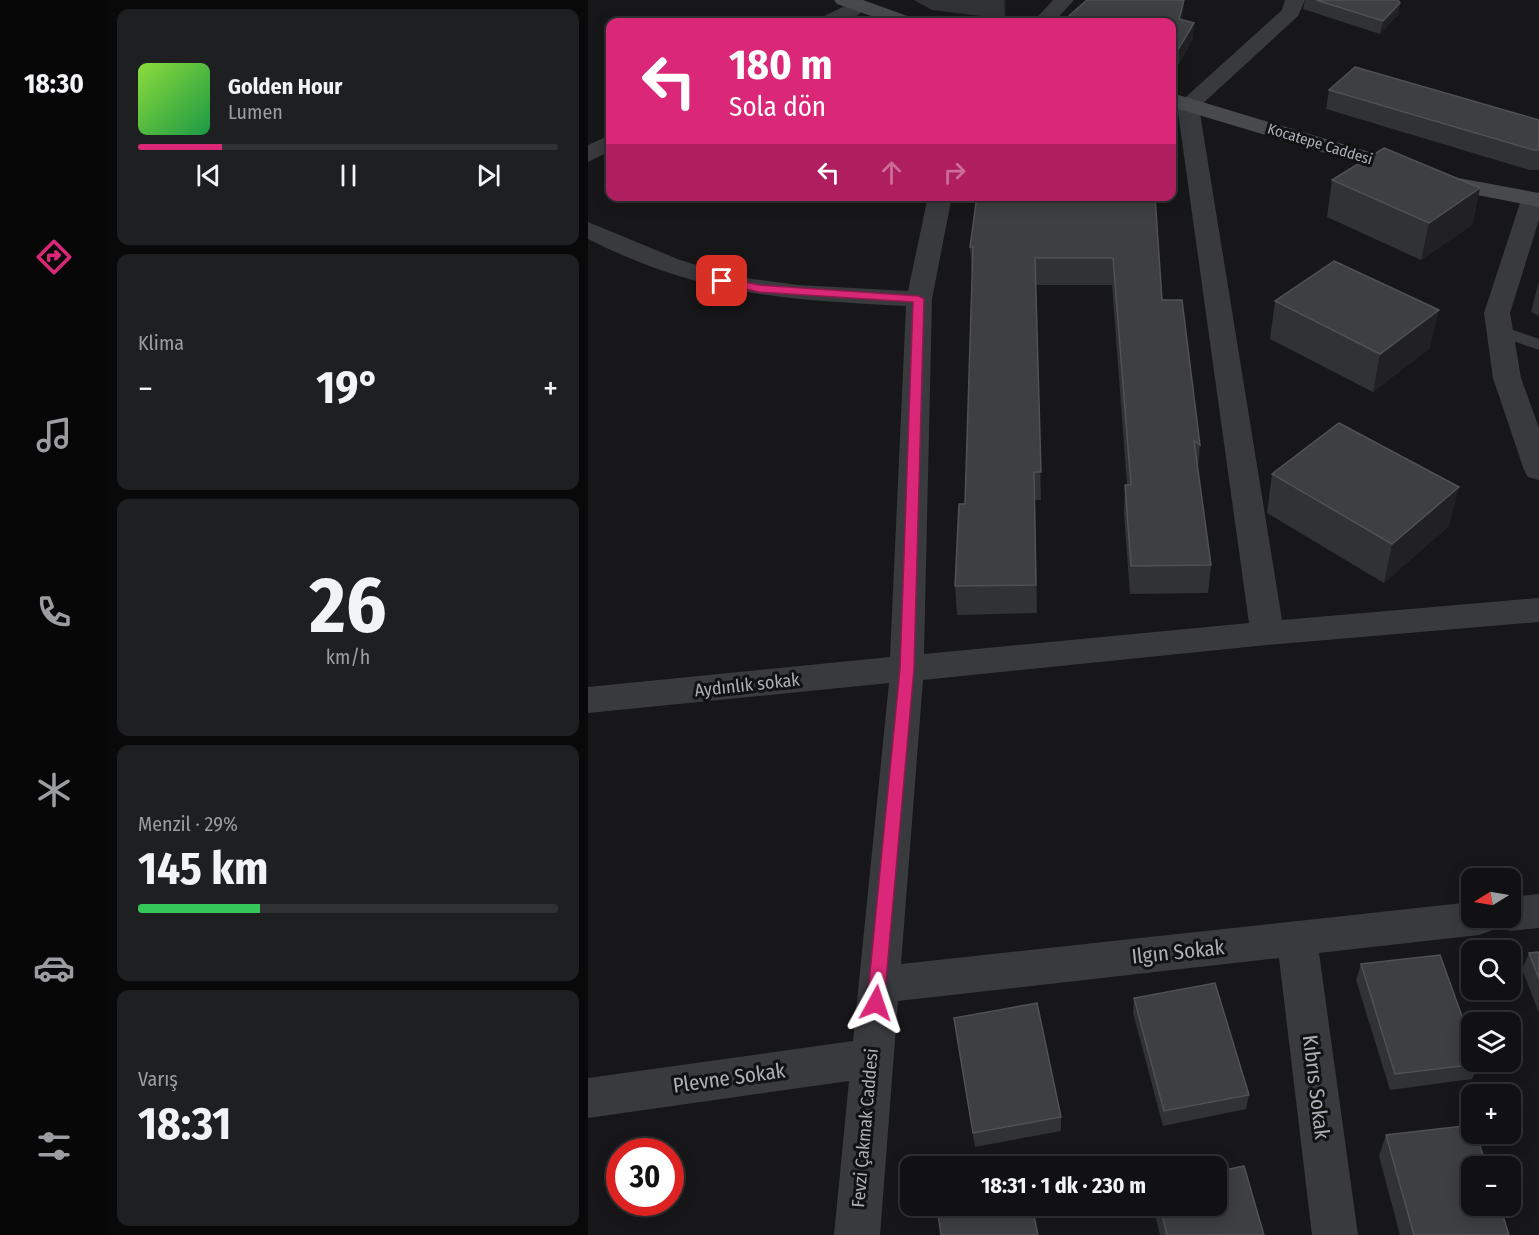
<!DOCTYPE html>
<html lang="tr">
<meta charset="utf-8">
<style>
:root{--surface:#111113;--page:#1e1f21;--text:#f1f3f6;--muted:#9c9da0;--line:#303133;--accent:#db2777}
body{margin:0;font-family:"Fira Sans Condensed",sans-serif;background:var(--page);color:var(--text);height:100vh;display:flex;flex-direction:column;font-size:22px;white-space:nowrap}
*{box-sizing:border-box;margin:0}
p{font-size:20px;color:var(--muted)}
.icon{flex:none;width:33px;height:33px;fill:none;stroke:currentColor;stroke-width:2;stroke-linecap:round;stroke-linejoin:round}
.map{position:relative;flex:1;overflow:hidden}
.panel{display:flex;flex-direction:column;gap:9px;padding:9px;background:#09090a;width:480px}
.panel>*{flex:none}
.top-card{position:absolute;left:18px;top:18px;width:570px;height:183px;border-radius:12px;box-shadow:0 3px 15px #0003,0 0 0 2px var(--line);background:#db2777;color:#fff;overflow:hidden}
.needle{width:39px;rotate:259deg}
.fabs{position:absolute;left:873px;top:868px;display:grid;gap:12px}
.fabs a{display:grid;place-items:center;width:60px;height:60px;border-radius:12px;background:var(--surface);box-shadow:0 3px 15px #0003,0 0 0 2px var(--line);font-size:30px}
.speed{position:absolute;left:18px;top:1138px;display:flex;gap:12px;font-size:30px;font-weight:700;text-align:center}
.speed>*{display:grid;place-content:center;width:78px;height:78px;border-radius:50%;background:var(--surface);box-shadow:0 3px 15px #0003,0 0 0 2px var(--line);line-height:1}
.speed .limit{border:9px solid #d22;background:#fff;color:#111}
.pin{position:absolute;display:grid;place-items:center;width:51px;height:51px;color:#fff;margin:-26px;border-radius:12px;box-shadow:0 3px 9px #0006}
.me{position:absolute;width:66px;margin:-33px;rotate:5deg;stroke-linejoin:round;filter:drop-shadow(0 0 4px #0008)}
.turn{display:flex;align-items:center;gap:21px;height:126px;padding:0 24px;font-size:27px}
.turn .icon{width:78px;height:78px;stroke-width:2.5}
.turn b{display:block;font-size:42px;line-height:51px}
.lanes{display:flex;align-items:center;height:57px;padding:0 24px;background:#0003;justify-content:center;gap:30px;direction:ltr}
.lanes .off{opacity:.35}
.big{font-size:45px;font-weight:700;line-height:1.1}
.panel .widget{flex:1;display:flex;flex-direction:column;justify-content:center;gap:9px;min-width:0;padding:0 21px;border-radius:12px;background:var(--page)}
.panel .dial{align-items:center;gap:0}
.dial b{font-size:78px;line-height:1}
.song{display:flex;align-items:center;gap:18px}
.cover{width:72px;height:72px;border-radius:9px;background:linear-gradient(135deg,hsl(90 70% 55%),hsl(140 70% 35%))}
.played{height:6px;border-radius:3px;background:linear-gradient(90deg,var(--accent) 20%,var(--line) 20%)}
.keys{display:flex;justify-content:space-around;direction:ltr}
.heat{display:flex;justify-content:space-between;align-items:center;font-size:33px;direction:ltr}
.charge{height:9px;border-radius:4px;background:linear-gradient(90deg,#34c759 29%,var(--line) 0)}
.trip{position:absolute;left:312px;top:1156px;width:327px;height:60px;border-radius:12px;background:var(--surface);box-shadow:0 3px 15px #0003,0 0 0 2px var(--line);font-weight:700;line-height:60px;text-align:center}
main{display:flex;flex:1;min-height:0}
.tabs{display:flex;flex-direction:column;width:108px;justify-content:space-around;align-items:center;background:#070708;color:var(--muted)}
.tabs .icon{width:42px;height:42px}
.tabs .selected{color:var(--accent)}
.tabs b{font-size:27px;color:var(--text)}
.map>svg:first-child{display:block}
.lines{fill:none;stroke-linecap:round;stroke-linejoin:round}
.lane{fill:#393a3e;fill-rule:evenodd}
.street{fill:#393a3e;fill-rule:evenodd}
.secondary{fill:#47494d;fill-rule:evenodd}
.wall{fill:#303234}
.shaded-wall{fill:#212123}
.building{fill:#3d3f42;stroke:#4f5155;stroke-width:1.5}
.route{fill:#db2777;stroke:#8e194d;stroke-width:1.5}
.labels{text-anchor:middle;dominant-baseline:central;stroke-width:6;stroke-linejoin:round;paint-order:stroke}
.far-street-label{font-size:15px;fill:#abb0b8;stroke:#121214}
.street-label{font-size:18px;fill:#abb0b8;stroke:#121214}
.near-street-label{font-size:21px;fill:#abb0b8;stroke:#121214}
</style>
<main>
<nav class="tabs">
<b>18:30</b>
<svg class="icon selected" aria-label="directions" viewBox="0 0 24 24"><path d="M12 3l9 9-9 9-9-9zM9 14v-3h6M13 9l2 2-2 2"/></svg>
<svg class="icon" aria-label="music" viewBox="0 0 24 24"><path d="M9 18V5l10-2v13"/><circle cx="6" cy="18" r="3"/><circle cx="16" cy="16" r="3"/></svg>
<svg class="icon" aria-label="phone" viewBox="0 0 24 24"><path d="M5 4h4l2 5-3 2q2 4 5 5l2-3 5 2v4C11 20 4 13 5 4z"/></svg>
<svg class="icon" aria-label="climate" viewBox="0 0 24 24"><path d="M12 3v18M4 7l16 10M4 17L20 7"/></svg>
<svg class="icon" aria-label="car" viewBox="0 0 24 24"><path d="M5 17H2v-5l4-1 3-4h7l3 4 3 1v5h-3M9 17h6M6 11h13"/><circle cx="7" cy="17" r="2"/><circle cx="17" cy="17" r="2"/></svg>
<svg class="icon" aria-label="filters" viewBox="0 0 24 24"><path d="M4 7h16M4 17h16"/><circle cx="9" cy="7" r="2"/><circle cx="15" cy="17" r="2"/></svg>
</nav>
<section class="panel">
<div class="widget">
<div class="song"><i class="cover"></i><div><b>Golden Hour</b><p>Lumen</p></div></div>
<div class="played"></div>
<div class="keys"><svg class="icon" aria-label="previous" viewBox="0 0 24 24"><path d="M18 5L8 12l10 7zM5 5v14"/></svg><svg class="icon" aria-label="pause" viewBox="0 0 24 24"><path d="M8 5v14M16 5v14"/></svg><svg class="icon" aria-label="next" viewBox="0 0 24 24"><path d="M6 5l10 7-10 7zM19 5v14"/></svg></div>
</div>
<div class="widget"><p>Klima</p>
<div class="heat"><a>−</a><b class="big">19°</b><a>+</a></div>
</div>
<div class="widget dial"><b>26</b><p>km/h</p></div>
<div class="widget"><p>Menzil · 29%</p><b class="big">145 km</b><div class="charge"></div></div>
<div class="widget"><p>Varış</p><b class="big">18:31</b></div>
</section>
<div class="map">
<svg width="951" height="1235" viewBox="0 0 951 1235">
<rect width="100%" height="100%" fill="#171719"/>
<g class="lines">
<path class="lane" d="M911 325 951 339V350L905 334 902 330Z"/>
<path class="street" d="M269 0 276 2 279 6C268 22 246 24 229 22L232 18Z
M465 0H486L466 22H445Z
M697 0H717L710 16 611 107 694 620 951 598V622L679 645 335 680 313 964 884 902V918H922V897L951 894V928L922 931 907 925 905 930 891 935 731 953 770 1235H724L691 958 310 1001 292 1235H246L261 1081 0 1118V1078L265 1041 301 683 0 713V687L302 657 318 306C196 300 111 295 0 239V222L92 260 149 277 211 285 320 291 340 196H364L344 299 336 654 661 623 589 105 694 10Z
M22 135V151L0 162V145Z
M945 193 951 194V220L922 313 933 378 951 428V480L940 477 936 470 905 378 896 313 933 200 936 195Z"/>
<path class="secondary" d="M246 0H275L325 18 328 22H300L249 4Z
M584 93 865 177 951 193V207L853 188 584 107Z"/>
</g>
<path class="wall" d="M326 0H418V14L417 19 344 10Z
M717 0H810L812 3 810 15 792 34 715 9Z
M595 14 594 20 605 38 591 64 584 63V22Z
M741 90 951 120V170H941L738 109Z
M744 180 892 188 884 225 833 260 739 217Z
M567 196 574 300 612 445 610 469 623 565 620 593 542 594 536 514 537 485H539L524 285H448L453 500H447L449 613 369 615 367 586 377 504 384 275 382 247Z
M951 281V316L943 312Z
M687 301 842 348 785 392 682 339Z
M684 474 861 526 796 583 679 513Z
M951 952V1013L934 969 941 953Z
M773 964 891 1064 884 1079 802 1090 768 980Z
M546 998 661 1095 658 1109 575 1126 545 1013Z
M366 1018 473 1117V1131L387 1147 368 1033Z
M798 1135 921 1235H812L791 1156Z
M565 1206H628L676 1235H572Z"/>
<path class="shaded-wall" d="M416 0H418V14L417 19Z
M596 0 595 14 590 34 591 19Z
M812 3 810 15 792 34 795 21Z
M606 23 605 38 591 64V48Z
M892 188 884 225 833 260 841 223Z
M851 310 842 348 785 392 792 354Z
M871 487 861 526 796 583 804 544Z"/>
<path class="building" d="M499 0H596L591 19 606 23 591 48 584 47V22H474Z
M728 0H810L812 3 795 21Z
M767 67 951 120V150H946L741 90Z
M796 148 892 188 841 223 744 180Z
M389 196H567L574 300H594L612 445 606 441 623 565 543 566 537 485H543L525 258H447L453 472H446L448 585 367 586 371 504H377L385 247H382Z
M746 261 851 310 792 354 687 301Z
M751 423 871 487 804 544 684 474Z
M951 952V979L941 953Z
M852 955 884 1044V1062H890L891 1064 807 1074 773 964Z
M627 983 661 1095 576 1111 546 998Z
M449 1003 473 1117 385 1133 366 1018Z
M884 1125V1134H888L899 1167H884V1206H912L921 1235H826L798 1135Z
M656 1166 676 1235H579L572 1206H628V1172Z
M353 1206H444L450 1235H353L349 1207Z"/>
<path class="route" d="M134 277 171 285 331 296 336 299 326 669 296 1003 294 1009 288 1011 282 1009 279 1003 312 669 325 302 171 292 130 283 128 281Z"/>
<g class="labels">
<g class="far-street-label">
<text transform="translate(732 144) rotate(17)">Kocatepe Caddesi</text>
</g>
<g class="street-label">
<text transform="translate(159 685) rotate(-6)">Aydınlık sokak</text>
<text transform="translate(277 1128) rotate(-85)">Fevzi Çakmak Caddesi</text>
</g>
<g class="near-street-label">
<text transform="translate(590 952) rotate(-6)">Ilgın Sokak</text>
<text transform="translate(141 1078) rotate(-8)">Plevne Sokak</text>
<text transform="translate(728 1087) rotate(83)">Kıbrıs Sokak</text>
</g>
</g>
</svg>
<div class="fabs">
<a><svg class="needle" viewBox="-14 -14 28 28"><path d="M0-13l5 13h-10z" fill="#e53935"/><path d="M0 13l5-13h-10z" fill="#9c9da0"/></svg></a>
<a><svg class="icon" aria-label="search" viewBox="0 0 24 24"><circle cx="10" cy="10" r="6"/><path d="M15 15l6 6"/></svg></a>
<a><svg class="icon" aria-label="layers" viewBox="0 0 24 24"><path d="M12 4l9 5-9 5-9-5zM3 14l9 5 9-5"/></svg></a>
<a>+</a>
<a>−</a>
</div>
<div class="speed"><div class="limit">30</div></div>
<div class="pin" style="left:134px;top:281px;background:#d93025"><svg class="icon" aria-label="arrive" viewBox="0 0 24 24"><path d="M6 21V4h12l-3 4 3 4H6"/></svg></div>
<svg class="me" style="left:288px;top:1003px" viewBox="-20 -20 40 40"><path d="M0-17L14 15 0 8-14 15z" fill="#db2777" stroke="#fff" stroke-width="4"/></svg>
<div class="trip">18:31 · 1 dk · 230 m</div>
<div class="top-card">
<div class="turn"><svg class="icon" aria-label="left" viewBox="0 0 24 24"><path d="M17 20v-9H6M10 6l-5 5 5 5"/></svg><div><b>180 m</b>Sola dön</div></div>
<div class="lanes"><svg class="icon" aria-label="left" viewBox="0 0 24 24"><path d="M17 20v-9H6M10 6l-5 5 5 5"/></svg><svg class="icon off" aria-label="ahead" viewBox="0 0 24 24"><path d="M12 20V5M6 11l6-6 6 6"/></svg><svg class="icon off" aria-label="right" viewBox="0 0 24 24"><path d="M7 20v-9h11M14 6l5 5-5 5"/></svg></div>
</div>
</div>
</main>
